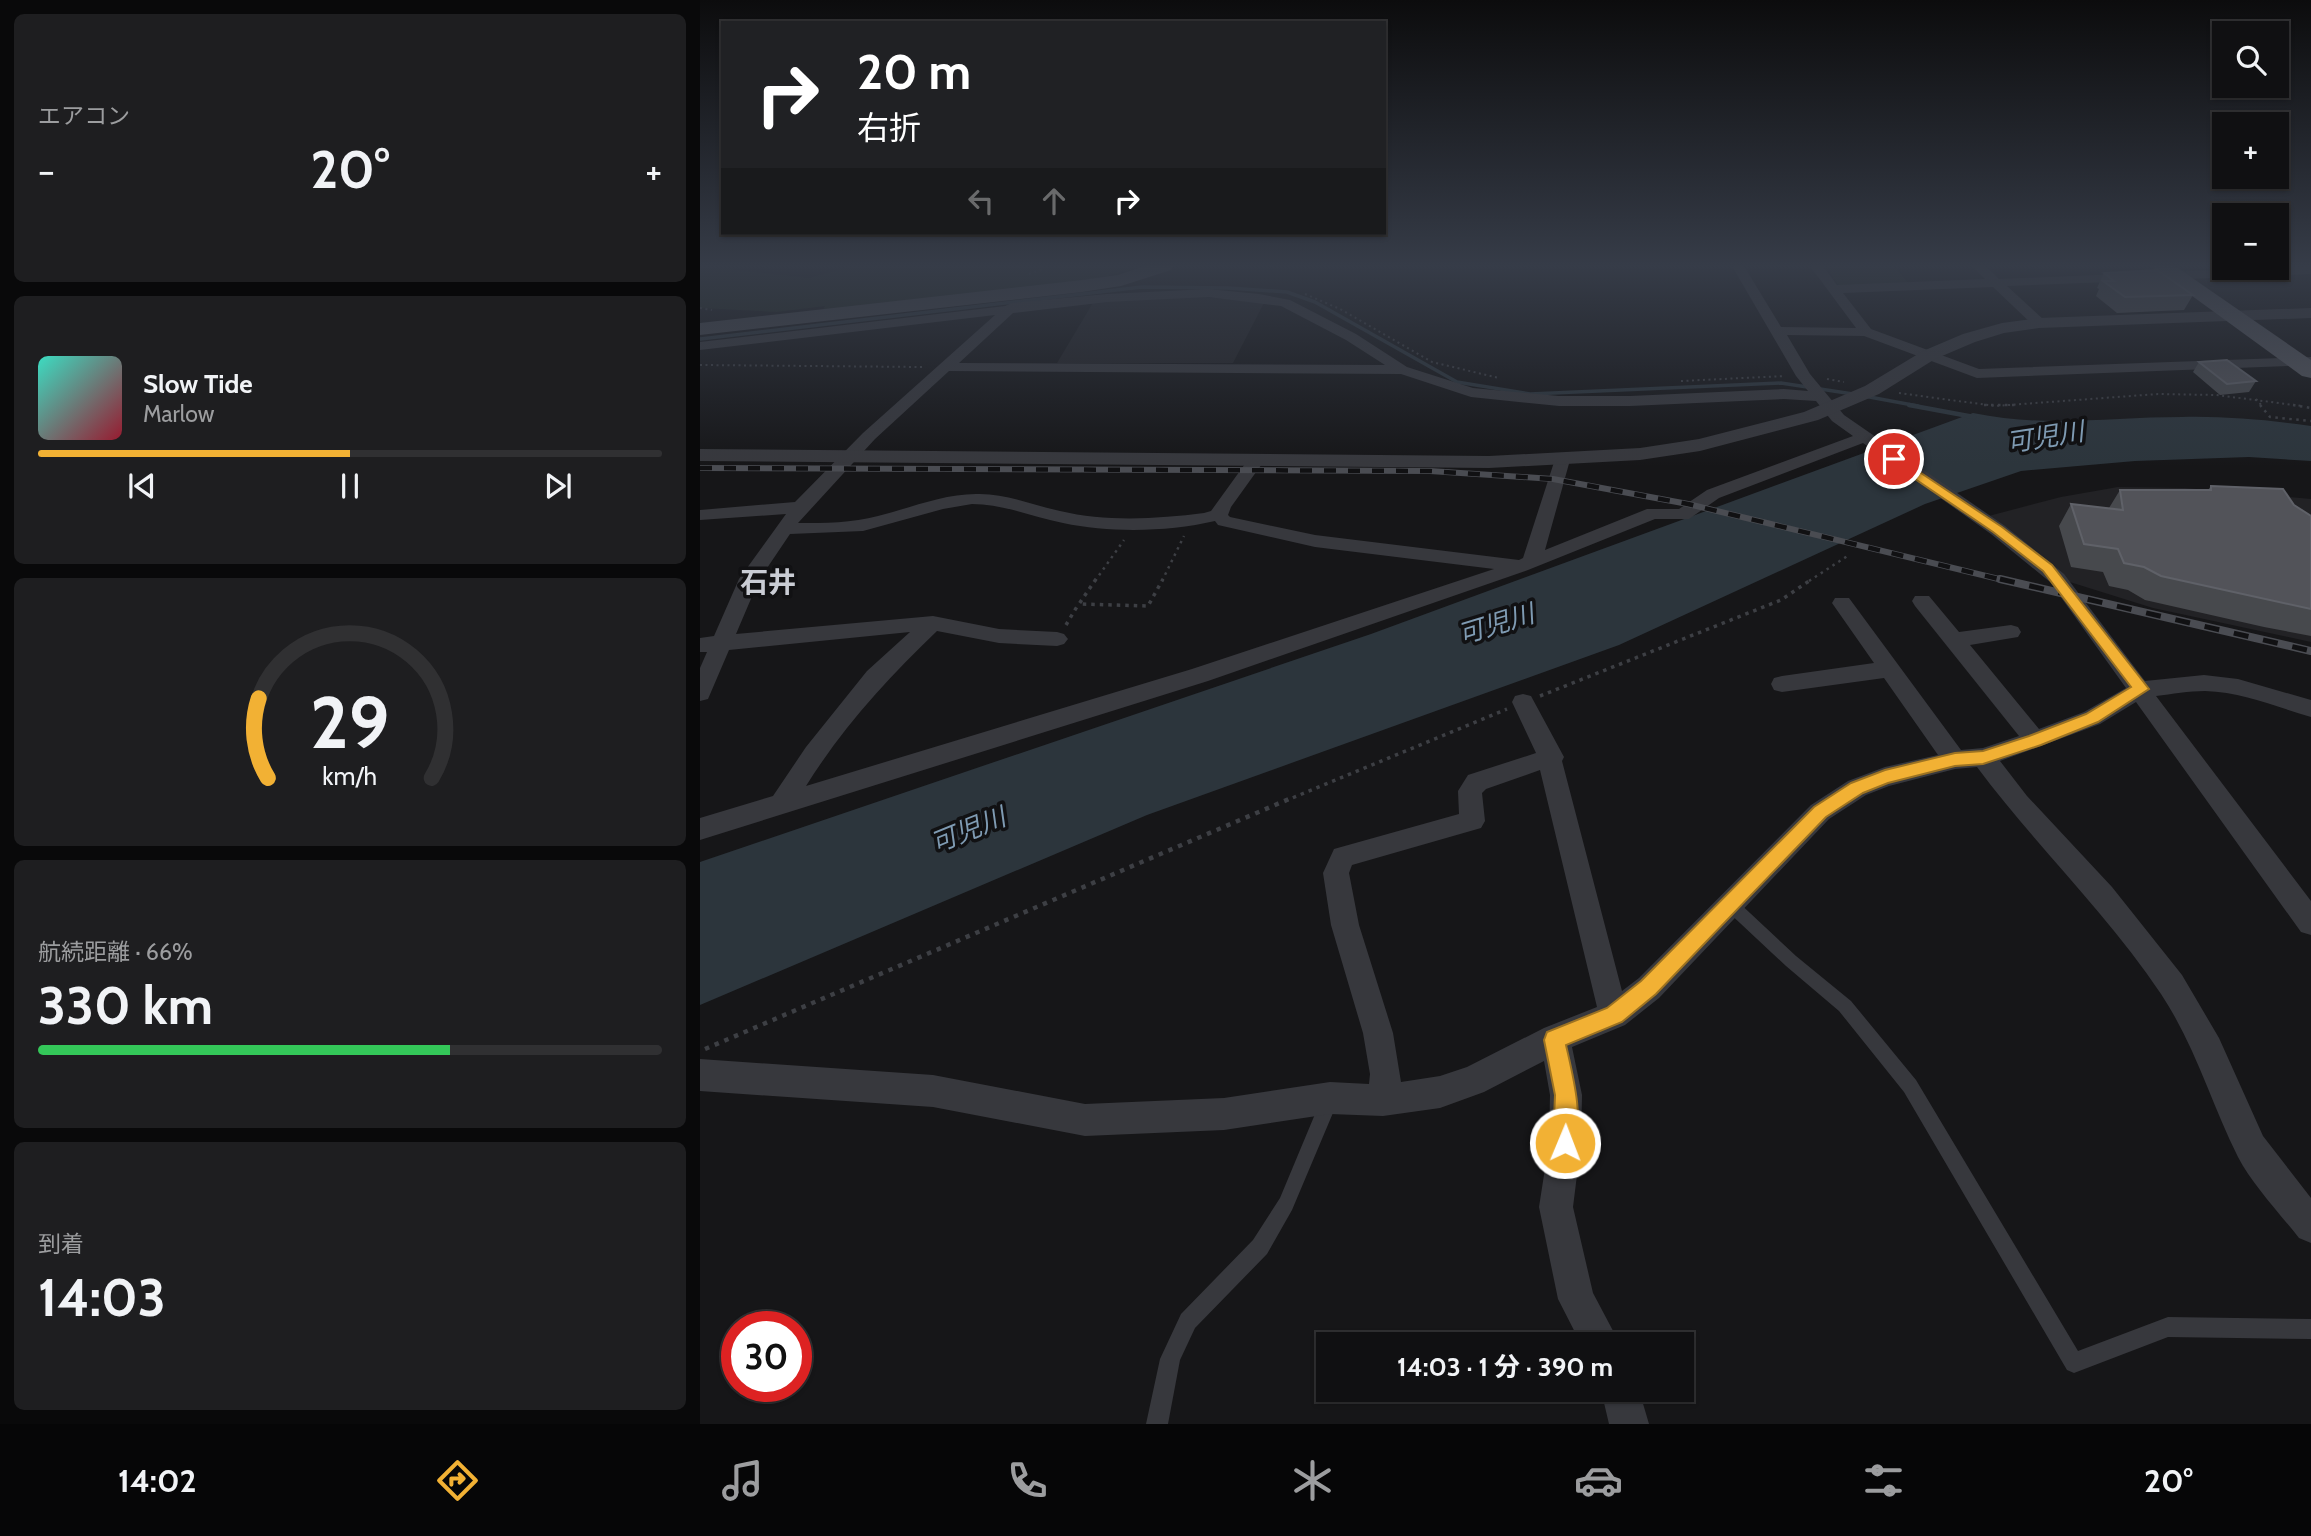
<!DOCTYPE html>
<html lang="ja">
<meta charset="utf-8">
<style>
:root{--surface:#101012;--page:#1e1e20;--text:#f1f3f6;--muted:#9c9d9f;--line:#303032;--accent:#f2b134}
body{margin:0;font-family:Cabin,"Noto Sans JP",sans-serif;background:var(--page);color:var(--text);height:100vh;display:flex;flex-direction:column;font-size:26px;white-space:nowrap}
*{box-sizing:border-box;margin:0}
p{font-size:23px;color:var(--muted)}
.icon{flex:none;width:38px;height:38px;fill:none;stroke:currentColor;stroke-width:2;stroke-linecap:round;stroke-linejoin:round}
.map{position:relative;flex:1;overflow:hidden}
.sheet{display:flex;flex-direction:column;gap:14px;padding:14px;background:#09090a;width:700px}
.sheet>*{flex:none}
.guide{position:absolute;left:21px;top:21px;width:665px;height:214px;border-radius:0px;box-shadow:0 2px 5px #0004,0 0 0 2px var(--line);background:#202124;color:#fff;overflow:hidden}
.tools{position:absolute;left:1512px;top:21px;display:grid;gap:14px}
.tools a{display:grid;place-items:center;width:77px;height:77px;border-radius:0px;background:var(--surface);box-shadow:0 2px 5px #0004,0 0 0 2px var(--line);font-size:35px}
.speed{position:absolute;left:21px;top:1311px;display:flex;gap:14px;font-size:35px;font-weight:700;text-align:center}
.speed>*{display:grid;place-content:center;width:91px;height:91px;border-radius:50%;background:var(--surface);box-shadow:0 2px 5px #0004,0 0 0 2px var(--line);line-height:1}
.speed .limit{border:10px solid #d22;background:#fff;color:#111}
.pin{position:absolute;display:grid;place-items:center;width:60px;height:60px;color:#fff;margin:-30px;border:4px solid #fff;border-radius:50%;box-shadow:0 2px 7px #0007}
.me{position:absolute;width:77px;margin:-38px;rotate:1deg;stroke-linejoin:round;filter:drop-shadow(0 0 5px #0008)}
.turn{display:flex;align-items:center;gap:24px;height:147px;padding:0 21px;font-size:32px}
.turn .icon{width:91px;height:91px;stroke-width:2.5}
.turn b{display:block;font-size:49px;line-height:60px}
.lanes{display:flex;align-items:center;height:66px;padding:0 21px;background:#0003;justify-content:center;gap:35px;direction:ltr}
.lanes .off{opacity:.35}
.big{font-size:52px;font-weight:700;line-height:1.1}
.sheet .tile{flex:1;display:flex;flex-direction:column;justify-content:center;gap:10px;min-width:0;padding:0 24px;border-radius:10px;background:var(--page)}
.sheet .dial{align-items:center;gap:0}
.dial svg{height:182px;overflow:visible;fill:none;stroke:var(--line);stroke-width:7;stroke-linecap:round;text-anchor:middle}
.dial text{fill:var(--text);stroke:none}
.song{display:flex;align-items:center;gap:21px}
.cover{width:84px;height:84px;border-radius:10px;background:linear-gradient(135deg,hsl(170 70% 55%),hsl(350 70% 35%))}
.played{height:7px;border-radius:4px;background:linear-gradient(90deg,var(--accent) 50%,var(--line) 50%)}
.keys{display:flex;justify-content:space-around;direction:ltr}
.heat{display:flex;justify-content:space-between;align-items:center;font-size:38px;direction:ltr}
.charge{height:10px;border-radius:5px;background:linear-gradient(90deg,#34c759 66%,var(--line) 0)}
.trip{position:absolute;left:616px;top:1332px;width:378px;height:70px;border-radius:0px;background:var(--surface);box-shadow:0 2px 5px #0004,0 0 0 2px var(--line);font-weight:700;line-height:70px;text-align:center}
.dock{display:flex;height:112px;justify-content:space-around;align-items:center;background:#060607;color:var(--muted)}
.dock .icon{width:49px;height:49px}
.dock .selected{color:var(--accent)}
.dock b{font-size:32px;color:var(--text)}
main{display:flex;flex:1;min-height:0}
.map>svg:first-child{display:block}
.built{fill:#222225}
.green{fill:#1e261f}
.water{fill:#2c353c}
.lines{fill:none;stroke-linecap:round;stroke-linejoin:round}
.stream-far1{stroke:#2c353c;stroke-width:3.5}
.stream{stroke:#2c353c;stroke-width:4.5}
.path-far3{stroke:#3d3f44;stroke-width:2;stroke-dasharray:2 3.5;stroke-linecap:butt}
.path-far2{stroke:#3d3f44;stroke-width:2.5;stroke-dasharray:2.5 4.5;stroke-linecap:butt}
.path-far1{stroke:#3d3f44;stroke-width:3.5;stroke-dasharray:3.5 5;stroke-linecap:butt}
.path{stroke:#3d3f44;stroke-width:4.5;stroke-dasharray:4.5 6;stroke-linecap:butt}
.service{fill:#37383d;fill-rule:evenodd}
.minor{fill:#37383d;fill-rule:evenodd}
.tertiary{fill:#37383d;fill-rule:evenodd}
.secondary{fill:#45474d;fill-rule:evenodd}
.primary{fill:#53555c;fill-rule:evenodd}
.rail-far1-casing{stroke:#4a4c52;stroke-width:6}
.rail-casing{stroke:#4a4c52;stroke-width:8}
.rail-far1{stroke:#111113;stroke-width:4.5;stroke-dasharray:12;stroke-linecap:butt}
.rail{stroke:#111113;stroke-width:5;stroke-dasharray:15;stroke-linecap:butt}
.wall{fill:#47494d}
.building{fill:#525359;stroke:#5f6168;stroke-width:2}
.route{fill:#f2b134;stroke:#9d7322;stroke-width:2}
.labels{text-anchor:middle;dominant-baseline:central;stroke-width:7;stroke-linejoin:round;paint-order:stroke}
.water-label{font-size:26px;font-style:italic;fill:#7f9bb3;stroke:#111113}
.quarter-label{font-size:28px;font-weight:bold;fill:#c9ccd4;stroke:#111113}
</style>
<main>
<section class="sheet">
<div class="tile"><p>エアコン</p>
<div class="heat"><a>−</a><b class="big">20°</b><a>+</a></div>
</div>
<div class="tile">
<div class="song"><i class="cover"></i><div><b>Slow Tide</b><p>Marlow</p></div></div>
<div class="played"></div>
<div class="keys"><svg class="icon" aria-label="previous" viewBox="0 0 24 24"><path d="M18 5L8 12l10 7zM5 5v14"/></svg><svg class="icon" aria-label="pause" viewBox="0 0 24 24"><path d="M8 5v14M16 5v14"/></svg><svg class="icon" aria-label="next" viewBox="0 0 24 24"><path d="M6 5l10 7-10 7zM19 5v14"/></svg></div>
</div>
<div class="tile dial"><svg viewBox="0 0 100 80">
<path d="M14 69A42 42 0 1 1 86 69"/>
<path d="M14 69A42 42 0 0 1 10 34" stroke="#f2b134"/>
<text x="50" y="56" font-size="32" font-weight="700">29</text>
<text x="50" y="72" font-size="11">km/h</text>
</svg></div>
<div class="tile"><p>航続距離 · 66%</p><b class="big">330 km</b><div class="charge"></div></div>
<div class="tile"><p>到着</p><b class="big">14:03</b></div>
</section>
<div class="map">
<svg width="1611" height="1424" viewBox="0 0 1611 1424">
<rect width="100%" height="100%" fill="#161618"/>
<path class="built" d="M496 296 564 303 533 363H357L394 301Z
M1418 487 1485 488 1611 499V642L1453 608 1357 578 1281 518 1361 497Z"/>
<path class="green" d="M0 266 109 278 152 266H445L388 281 122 312 125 306 77 312 0 308Z
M1124 266H1194L1208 283 1139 286Z"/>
<path class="water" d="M1273 413C1345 428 1410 417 1482 417 1525 416 1568 420 1611 426V461L1549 457 1435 461 1321 471 1225 504 919 645 447 815 0 1005V862L671 634Z"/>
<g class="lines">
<path class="stream-far1" d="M0 339 442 287 528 288 587 292 615 302 757 382 830 394 1081 383 1153 394
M1164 396 1218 406"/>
<path class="stream" d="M1209 405 1274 417"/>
<path class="path-far3" d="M329 274 342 270 339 266
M605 294 640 309 732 362 799 378
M0 308 12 310
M0 365 222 367
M1127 379 1144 382
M981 381 1085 376
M1199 393 1295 406 1458 394 1516 395 1602 406
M1556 399 1562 406"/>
<path class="path-far2" d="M1284 405H1315
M1560 405 1570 417 1611 421
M1593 405 1611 408
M395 581 424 540
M462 581 484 536
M1109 581 1149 555"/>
<path class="path-far1" d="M396 579 379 604 448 606 463 579
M366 625 378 605
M840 696 1081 600 1112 579
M585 801 807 709"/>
<path class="path" d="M5 1049 589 799"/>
<path class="service" d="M1030 898 1035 899 1096 956 1151 1001 1216 1080 1378 1351 1468 1317 1611 1319V1339L1468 1337 1374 1373 1367 1370 1204 1092 1139 1011 1086 966 1025 909 1023 904 1025 899Z
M629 1092 635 1095 638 1101 592 1210 567 1254 495 1328 480 1360 468 1424H446L460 1359 481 1314 553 1240 580 1198 623 1095Z"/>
<path class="minor" d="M1032 266H1044L1081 327 1156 328 1110 266H1123L1137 285 1285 279 1272 266H1286L1299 279 1611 266V274L1307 286 1344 320 1346 323 1339 327 1334 326 1293 287 1143 293 1171 329 1279 369 1611 357V365L1277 378 1164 336 1087 335 1110 374 1144 415 1305 526 1364 574 1445 681 1504 675 1538 679 1611 700V717C1576 707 1543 692 1505 691 1489 691 1472 694 1456 696L1611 901V935L1601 932 1436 702 1400 724 1300 761 1327 796 1412 887 1482 975 1519 1038 1563 1136 1611 1198V1243L1599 1238C1580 1214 1552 1184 1538 1157 1511 1103 1495 1045 1461 994 1407 913 1335 845 1277 767L1255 769 1189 786 1166 795 1129 819 959 998 925 1025 872 1047 882 1095 881 1143 873 1207 893 1293 920 1344H881L858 1299 839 1207 849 1143 850 1095 844 1061 784 1092 740 1108 683 1116 630 1114 524 1130 385 1136 233 1107 0 1091V1059L233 1075 385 1104 524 1098 630 1082 669 1084 670 1074 663 1033 631 925 623 873 634 849 759 814 758 791 768 775 836 753 812 702 815 696 823 694 831 696 864 757 862 761 922 991 939 978 1111 805 1148 781 1185 767 1238 755 1184 678 1082 692 1074 690 1071 684 1074 678 1082 676 1174 663 1132 603 1135 598H1149L1261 750 1283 748 1319 736 1215 606 1212 601 1215 596H1229L1259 632 1311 625 1318 627 1321 632 1318 637 1270 645 1339 729 1384 712 1426 688 1350 582 1291 534 1163 443 1019 498 989 519H955L828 570 508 681 0 840V818L73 796 106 747 167 671 210 632 29 650 8 699 0 701V668L7 652H0V638L14 636 39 579 86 514 0 520V510L95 502 163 433 295 315 0 350V342L305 306 312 303 407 294 508 289 559 294 590 300 656 334 707 367 773 388 859 396H930L1084 389 1108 391 1096 376ZM508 297 581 306 646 340 685 365 259 363 313 313 407 302ZM249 371 701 374 771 397 859 406H930L1084 399 1116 401 1132 421 1153 436 1007 490 979 509H947L845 550 870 460 862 455 856 456 823 558 819 560 615 535 530 517 528 515 531 507 564 461 556 456 550 457 511 511 504 513C457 519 406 522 360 511 332 505 306 493 276 494 243 494 210 508 178 516 152 523 125 523 98 523L175 439ZM272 504C304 504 332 517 363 523 411 533 467 532 515 521L518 525 615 547 794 569 492 669 106 786C143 727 187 679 237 631L299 643 357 646 364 644 368 639 364 634 357 632 299 629 233 616 36 634 59 580 90 534 163 531 243 509ZM840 770 897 1007 844 1028 767 1067 740 1076 701 1082 693 1033 659 925 649 873 652 865 781 828 785 821 782 793 786 789Z
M901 1390H939L949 1424H909Z"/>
<path class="tertiary" d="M1611 308V318L1339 328 1304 333 1275 342 1235 359 1179 394 1118 420 1000 451 940 460 789 468 0 461V449L789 456 940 448 999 439 1104 412 1165 386 1223 351 1263 334 1302 323 1339 318Z"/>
<path class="secondary" d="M445 266H474L471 270 421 286 382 292 0 335V323L382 280 418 275Z"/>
<path class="primary" d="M1451 266H1475L1611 360V378L1602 376Z"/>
<defs>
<path id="rail-far1" d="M0 468 730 471 853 479 988 504 1307 581"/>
<path id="rail" d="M1300 579 1611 651"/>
</defs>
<use href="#rail-far1" class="rail-far1-casing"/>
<use href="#rail" class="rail-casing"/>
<use href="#rail-far1" class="rail-far1"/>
<use href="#rail" class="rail"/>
</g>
<path class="wall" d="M1404 273 1493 295 1484 310 1417 313 1396 296 1399 289 1397 288Z
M1499 362 1556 381 1549 392 1520 395 1493 372Z
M1511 486 1594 505 1611 516V636L1564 627 1445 600 1428 590 1409 586 1403 572 1371 567 1359 526 1371 504 1409 508 1420 490H1508Z"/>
<path class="building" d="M1457 270 1493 295 1425 297 1403 281H1414L1404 273Z
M1527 360 1556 381 1527 384 1499 362Z
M1511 486 1583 489 1594 505 1611 516V609L1461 576 1444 567 1424 563 1418 549 1384 544 1371 504 1423 510 1420 490H1511Z"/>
<linearGradient id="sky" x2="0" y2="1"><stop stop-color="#0c0c0d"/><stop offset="0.57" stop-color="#363c48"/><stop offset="1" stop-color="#363c48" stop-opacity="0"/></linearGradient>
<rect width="1611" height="466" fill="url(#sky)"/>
<path class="route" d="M1194 455 1302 527 1352 565 1449 689 1398 722 1341 745 1283 764 1255 766 1188 783 1163 793 1126 817 956 994 922 1022 866 1045C873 1076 885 1121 873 1151L865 1154 857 1151 853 1143 855 1095 844 1040 847 1032 907 1008 941 981 1114 807 1151 783 1185 770 1255 753 1283 751 1329 736 1386 714 1431 687 1343 571 1293 532 1190 462V457Z"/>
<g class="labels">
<g class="water-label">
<text transform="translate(1345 437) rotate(-9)">可児川</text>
<text transform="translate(796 624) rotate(-17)">可児川</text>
<text transform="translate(268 830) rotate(-22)">可児川</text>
</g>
<g class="quarter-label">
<text x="68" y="582">石井</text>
</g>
</g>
</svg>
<div class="tools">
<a><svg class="icon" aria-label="search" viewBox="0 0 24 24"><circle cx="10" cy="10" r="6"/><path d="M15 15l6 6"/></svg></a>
<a>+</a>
<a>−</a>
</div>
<div class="speed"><div class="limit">30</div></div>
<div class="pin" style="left:1194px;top:459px;background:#d93025"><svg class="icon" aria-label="arrive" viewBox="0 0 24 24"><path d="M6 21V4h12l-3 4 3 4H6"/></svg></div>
<svg class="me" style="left:865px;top:1143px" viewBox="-20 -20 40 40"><circle r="17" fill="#f2b134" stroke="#fff" stroke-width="3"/><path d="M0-11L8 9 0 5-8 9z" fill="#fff"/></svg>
<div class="trip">14:03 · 1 分 · 390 m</div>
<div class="guide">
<div class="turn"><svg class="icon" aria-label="right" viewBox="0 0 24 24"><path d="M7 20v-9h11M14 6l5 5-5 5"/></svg><div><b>20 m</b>右折</div></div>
<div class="lanes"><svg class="icon off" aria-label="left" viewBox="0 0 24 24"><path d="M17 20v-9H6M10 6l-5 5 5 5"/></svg><svg class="icon off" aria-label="ahead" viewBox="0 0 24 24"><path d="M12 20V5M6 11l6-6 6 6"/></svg><svg class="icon" aria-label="right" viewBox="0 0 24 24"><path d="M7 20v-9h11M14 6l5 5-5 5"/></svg></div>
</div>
</div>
</main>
<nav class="dock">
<b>14:02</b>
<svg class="icon selected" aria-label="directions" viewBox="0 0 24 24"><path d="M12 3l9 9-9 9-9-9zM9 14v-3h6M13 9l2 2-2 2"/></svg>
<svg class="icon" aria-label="music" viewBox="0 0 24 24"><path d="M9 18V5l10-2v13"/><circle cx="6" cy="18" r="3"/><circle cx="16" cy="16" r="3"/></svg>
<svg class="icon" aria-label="phone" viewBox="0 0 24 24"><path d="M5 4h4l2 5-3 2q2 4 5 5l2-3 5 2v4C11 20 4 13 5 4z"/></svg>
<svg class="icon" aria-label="climate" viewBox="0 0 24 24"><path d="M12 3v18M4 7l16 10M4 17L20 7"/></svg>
<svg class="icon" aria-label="car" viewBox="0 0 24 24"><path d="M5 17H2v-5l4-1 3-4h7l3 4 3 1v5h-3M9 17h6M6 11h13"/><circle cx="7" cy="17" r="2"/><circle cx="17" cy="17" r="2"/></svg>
<svg class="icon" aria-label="filters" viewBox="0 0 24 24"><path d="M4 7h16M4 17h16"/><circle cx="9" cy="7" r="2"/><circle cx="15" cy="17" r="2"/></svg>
<b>20°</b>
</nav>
